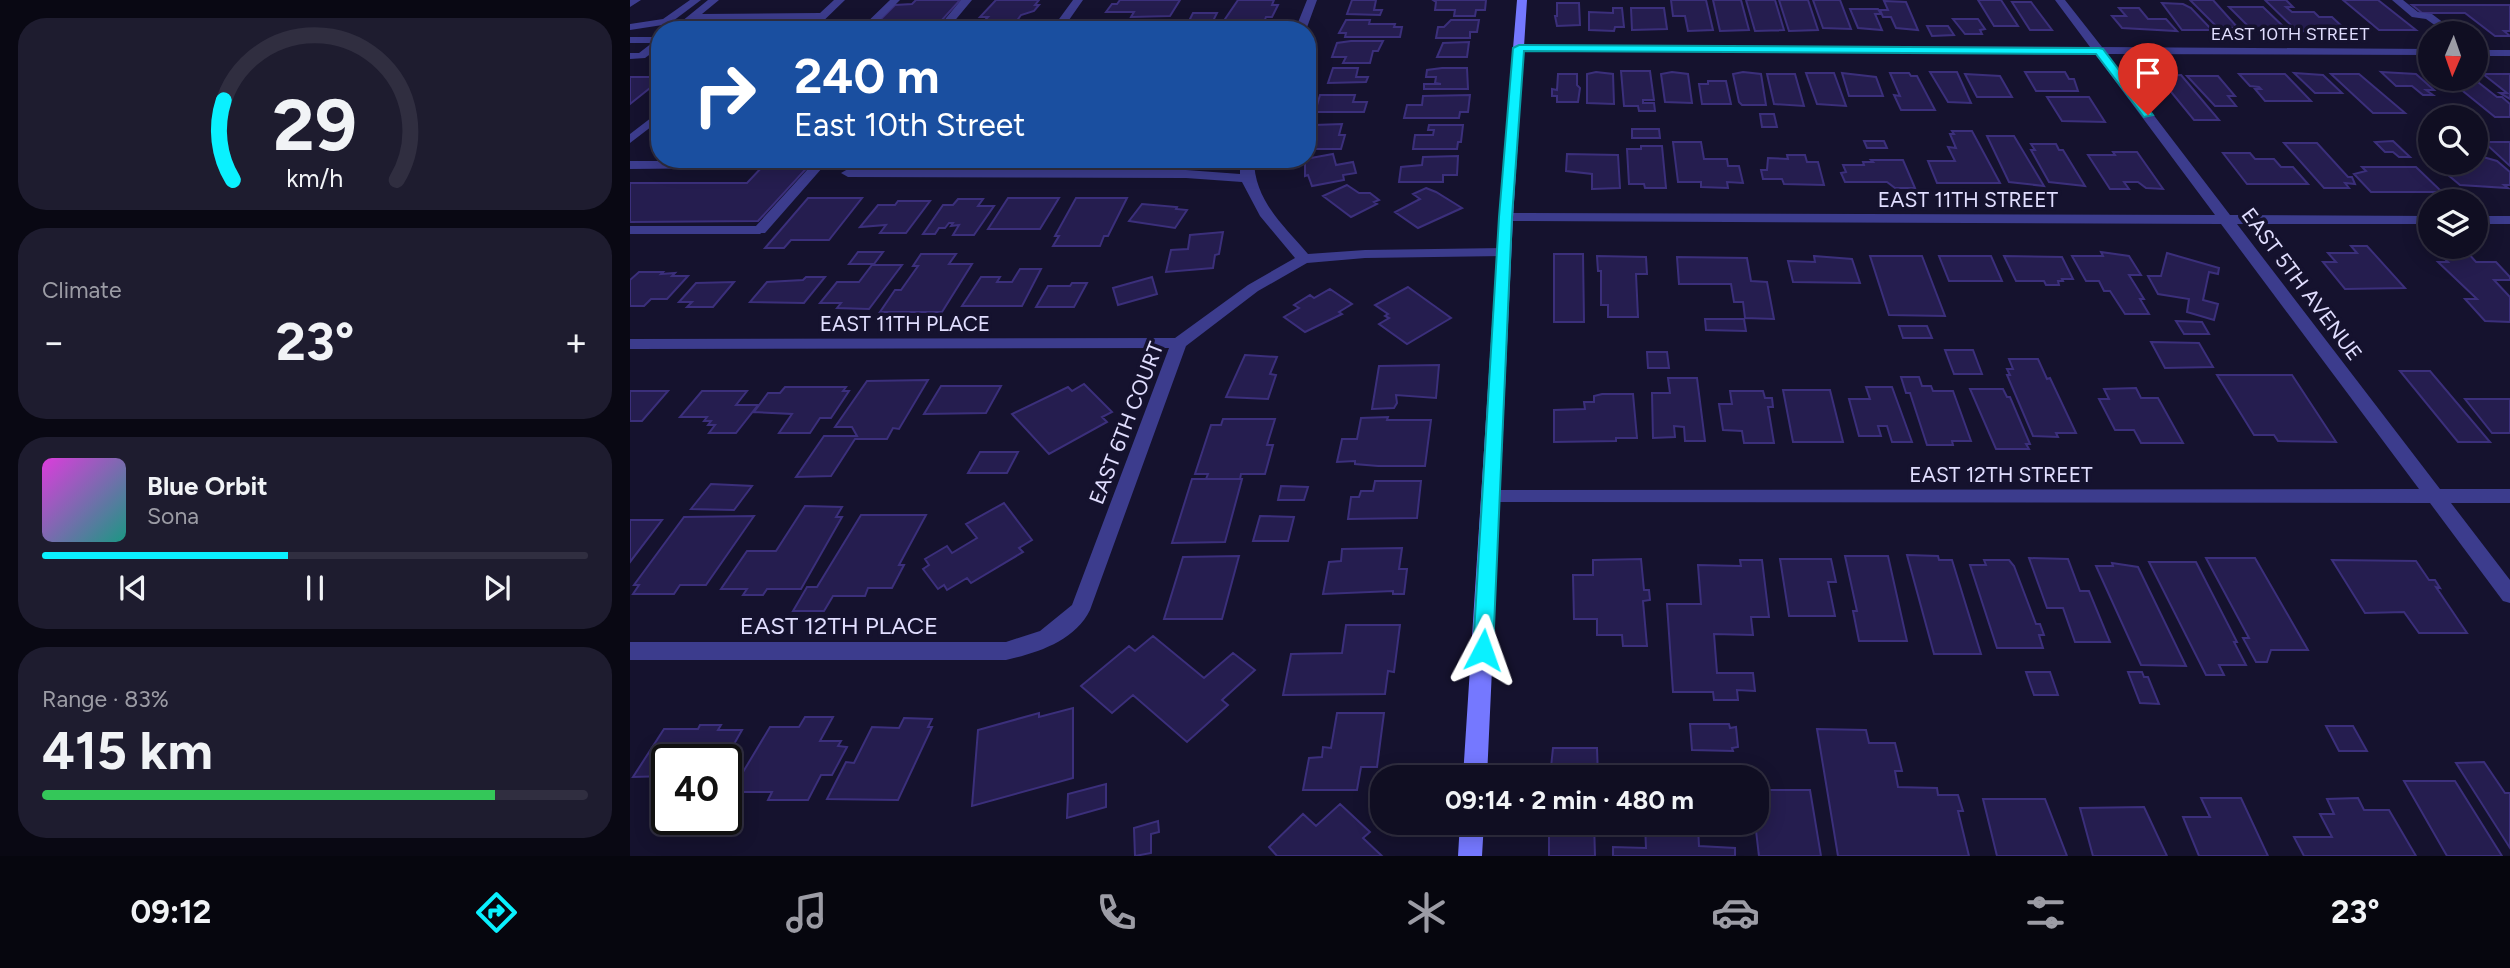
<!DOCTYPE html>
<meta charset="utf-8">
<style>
:root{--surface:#100e22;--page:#1e1c2f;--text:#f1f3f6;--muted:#9c9ca5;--line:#302e40;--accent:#0af1ff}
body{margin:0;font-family:Figtree,sans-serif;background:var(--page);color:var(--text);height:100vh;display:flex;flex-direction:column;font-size:26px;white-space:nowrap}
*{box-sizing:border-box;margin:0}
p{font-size:23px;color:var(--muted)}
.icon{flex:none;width:38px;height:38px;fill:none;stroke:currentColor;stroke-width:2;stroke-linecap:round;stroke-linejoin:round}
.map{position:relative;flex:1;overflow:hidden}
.sheet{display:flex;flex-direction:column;gap:18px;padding:18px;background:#090813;width:630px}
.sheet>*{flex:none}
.top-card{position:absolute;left:21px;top:21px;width:665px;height:147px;border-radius:28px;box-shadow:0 4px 18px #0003,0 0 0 2px var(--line);background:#1a4fa0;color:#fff;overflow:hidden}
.needle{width:46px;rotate:182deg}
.tools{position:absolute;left:1788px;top:21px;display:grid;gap:14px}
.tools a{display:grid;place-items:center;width:70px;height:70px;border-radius:50%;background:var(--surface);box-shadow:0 4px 18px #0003,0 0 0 2px var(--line);font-size:35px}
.speed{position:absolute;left:21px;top:744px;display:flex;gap:14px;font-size:35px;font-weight:700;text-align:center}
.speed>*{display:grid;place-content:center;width:91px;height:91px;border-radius:50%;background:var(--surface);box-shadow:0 4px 18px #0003,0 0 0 2px var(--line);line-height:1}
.speed .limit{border:4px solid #111;border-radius:10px;background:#fff;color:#111}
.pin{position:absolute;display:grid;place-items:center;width:60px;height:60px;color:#fff;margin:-72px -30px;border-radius:50% 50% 50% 0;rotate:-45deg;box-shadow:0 0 7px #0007}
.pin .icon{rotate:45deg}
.me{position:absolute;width:77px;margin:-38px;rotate:4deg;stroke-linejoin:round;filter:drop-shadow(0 0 5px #0008)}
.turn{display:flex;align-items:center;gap:24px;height:147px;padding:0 28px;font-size:32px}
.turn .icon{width:91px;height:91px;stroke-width:2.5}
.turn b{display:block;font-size:49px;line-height:60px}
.big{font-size:52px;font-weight:700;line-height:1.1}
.sheet .widget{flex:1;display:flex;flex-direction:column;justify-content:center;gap:10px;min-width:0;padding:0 24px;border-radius:28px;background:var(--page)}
.sheet .dial{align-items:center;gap:0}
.dial svg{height:182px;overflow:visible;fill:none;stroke:var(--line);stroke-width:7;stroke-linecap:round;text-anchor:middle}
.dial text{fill:var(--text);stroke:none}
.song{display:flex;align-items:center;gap:21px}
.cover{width:84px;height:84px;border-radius:10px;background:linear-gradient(135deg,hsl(300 70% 55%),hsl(170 70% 35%))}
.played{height:7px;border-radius:4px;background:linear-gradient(90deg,var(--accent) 45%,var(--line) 45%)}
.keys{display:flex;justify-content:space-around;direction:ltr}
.heat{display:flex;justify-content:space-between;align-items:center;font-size:38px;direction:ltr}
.charge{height:10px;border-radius:5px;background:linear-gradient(90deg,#34c759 83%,var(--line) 0)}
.trip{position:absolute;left:740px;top:765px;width:399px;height:70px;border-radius:28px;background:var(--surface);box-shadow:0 4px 18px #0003,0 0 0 2px var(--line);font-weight:700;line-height:70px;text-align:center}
.dock{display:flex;height:112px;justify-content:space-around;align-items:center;background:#06060e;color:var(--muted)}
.dock .icon{width:49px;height:49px}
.dock .active{color:var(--accent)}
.dock b{font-size:32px;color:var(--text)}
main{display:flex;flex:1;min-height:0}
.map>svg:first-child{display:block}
.building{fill:#251d4f;stroke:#3b2f7b;stroke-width:2}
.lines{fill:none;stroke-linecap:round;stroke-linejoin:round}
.lane{fill:#3c3c8d;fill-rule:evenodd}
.street{fill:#3c3c8d;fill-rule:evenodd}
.secondary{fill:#7578ff;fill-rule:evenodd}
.route{fill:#0af1ff;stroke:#069da6;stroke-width:2}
.labels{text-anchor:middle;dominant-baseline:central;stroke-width:7;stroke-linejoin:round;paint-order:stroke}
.far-street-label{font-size:18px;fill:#e1deff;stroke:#15122e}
.street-label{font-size:21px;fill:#e1deff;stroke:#15122e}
.near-street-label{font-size:24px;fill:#e1deff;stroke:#15122e}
</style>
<main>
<section class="sheet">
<div class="widget dial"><svg viewBox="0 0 100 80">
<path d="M14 69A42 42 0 1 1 86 69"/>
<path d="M14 69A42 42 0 0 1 10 34" stroke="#0af1ff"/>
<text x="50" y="56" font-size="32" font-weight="700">29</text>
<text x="50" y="72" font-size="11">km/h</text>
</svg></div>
<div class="widget"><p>Climate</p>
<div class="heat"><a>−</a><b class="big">23°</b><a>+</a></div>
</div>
<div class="widget">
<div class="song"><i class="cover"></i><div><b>Blue Orbit</b><p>Sona</p></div></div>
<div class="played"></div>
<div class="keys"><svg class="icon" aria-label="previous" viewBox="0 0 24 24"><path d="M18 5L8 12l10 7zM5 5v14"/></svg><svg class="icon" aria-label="pause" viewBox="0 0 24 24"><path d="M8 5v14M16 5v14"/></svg><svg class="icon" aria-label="next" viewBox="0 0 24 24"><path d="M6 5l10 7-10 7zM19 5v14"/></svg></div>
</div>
<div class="widget"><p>Range · 83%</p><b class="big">415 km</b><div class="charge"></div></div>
</section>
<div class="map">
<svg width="1880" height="856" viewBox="0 0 1880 856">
<rect width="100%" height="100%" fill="#15122e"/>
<path class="building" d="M286 0H330L303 30H240L265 5 282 4Z
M366 0H409L405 5H409L404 11 391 15 386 22 354 21 358 17H350Z
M490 0H550L540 16 501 17 504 12H476L482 4H487Z
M608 0H644L642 5H648L642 17H636L634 22H593Z
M722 0H746L744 10H752L750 15 717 14Z
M803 0H856L855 10H846L845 16H824L825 10H805L806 2Z
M1041 0H1076L1083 30 1058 31 1055 16H1043Z
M1083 0H1111L1119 30 1090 31Z
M1116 0H1145L1154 30 1125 31Z
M1149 0H1178L1188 30 1159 31Z
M1183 0H1210L1221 29 1193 28Z
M1348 0H1371L1388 26H1364Z
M1560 0H1583L1608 28H1588Z
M1635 0H1656L1663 7H1656L1662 12H1684L1689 17H1702L1718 32 1667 31Z
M1713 0H1748L1786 30H1749Z
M1254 1 1276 2 1288 30 1266 28 1261 17H1253L1250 10H1258Z
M1382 2H1401L1422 30H1400Z
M927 3H949L950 25 927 26 925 16H927Z
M1532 3 1553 4 1561 8 1582 30H1552Z
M1782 5H1880V31H1874L1880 36H1865L1835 13H1792Z
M1599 7H1633L1658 31H1623Z
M983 8H992L994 27H985L984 31 959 30V12L983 13Z
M1001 8H1034L1037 29 1002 30Z
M1489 8H1509L1518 19H1536L1547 31 1492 28 1482 16H1496Z
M1220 9H1248L1251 14H1245L1252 30 1228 28Z
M563 13H587L583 21 576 23 559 21Z
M1323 19H1348L1355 29 1350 30 1352 34H1335Z
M716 20H740L739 24H765L764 27H772L770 37H715L716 33H709Z
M821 20H849L847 32H840V38H806L808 27H814Z
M340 25H386L382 30H336Z
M588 25H635L633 30H586Z
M1297 26H1318L1324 35 1302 36Z
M721 41H753L748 51H743L740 63H713L716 57H702L707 43Z
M839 42 837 57H807L813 43Z
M703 68H728L726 77H738L736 82 698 83Z
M812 68H837L838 89H794V84H811L805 83 806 77H796L797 70Z
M991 71H1020L1024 100H1013V103H1024L1025 111H1009L1008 106H994Z
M966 72 983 74 984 104 957 103V74Z
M1042 72 1058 74 1062 103 1035 102 1031 74Z
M1113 72 1131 74 1136 105H1112L1109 102 1103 74Z
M1300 72H1327L1341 103 1318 102Z
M1395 72H1435L1439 79H1444L1448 91H1406Z
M1751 72 1786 74 1804 90H1796L1803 95H1793L1782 86H1766Z
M1176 73H1204L1216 106 1187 104Z
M1212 73 1246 77 1253 96H1219Z
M1260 73H1279L1281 76H1287L1305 110H1271L1264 95 1270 96Z
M1664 73 1693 75 1712 93H1685Z
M928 74H947V85L950 88 948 102H927V96H922V89L927 90Z
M1137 74H1165L1174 106 1144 104Z
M1335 74 1370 76 1382 97H1347Z
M1609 74H1655L1681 101H1635L1625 89H1631L1629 87 1620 86Z
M1701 74H1729L1775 113H1743Z
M1853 74H1880V99L1870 93H1877Z
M1551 75 1589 120H1564L1528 76Z
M1557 76H1588L1605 96H1598L1606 106H1585Z
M0 77H30V80L0 104Z
M1818 79H1844L1867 97H1872L1880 104V117H1865Z
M1078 81H1096L1101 104H1072L1069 84H1078Z
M690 95H725L723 102H737L734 112H685Z
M840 95 838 112H830L829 118H774L777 105H792L793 96Z
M1417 97H1459L1475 122 1432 121Z
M1130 114H1144L1147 127H1132Z
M712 124 709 135H715L711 149H677L684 125Z
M799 125H833L831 142H828L827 149H783L785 135H803L804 130H798Z
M1002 129H1029L1030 138H1002Z
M1322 131H1342L1370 183H1307L1298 161H1325L1318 147 1326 148 1320 134H1324Z
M1357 136H1384L1414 186 1379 182Z
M1234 141H1254L1257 148H1237Z
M1763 141 1780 157H1769L1763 152H1755L1745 142Z
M1043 142H1071L1074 159H1097L1098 166H1109L1113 183 1097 182 1098 188 1071 187V182H1048Z
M1854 142H1880V166Z
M1654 143H1687L1718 177H1722L1725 184 1715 183 1719 188H1694Z
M1401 144H1426L1429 150H1433L1455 186 1419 182 1401 150H1405Z
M1011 146H1032L1036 188H1015L1014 184H999L997 149H1011Z
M1483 152H1507L1533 189 1516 188 1508 182H1494L1499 189H1480L1458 155H1485Z
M1593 153H1620L1625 159H1644L1651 167H1663L1678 184H1617Z
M703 154 706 165 723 162 726 173 713 175 714 180 682 186 678 175 675 176V159Z
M937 154 988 155 990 188 962 189V174L936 171Z
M1157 155H1175L1177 162H1188L1194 185 1154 184 1152 179H1133L1131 170H1137L1138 158 1158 159Z
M1846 155 1867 161 1880 172V185H1874L1878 188 1830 185 1805 164 1846 163Z
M828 156 827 175H813V182H769L771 167 792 165 793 157Z
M130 159H185L128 221 0 222V183H117L134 165H125Z
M1241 160H1273L1285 188H1265L1257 182H1215L1211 173 1216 172 1213 165H1234L1233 162H1243Z
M1732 167H1786L1812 192H1741L1724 174 1736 171Z
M717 185 729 193H740L749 200 744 202 747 204 721 217 693 196Z
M796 188 806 192 832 208 788 228 765 212 790 199 783 194Z
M178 198H232L199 240H161L154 248H135Z
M378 198H429L410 229H358Z
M446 198H497L478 236H474L470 246H423L429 236H425Z
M328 199H353L348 206H364L344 235H323L329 225 321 226 323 223H319L315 228H309L305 234H293L313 205H323Z
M268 201H300L276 233H250L256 225 230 227 248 205H265Z
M512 204 547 207 546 209 557 210 545 228 499 221Z
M593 232 589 254 585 255 583 268 536 272 541 250 558 249 560 235Z
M1721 246H1737L1775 288 1715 289 1693 262H1706L1698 253H1727Z
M228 252H253L244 264H219Z
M1471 252 1499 256 1511 275H1499L1514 299H1510L1519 314H1495L1480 291H1474L1469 281H1456L1442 256H1473Z
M1537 253 1589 268 1588 274 1579 272 1573 300 1588 304 1584 320 1557 312 1559 299 1528 294 1518 276H1531Z
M1823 253H1838L1846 262H1866L1880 277V280H1864L1880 297V322L1855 321 1835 299H1847L1808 262H1818L1813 257H1827Z
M291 254H326L319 264H342L312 312H250L265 290H271L288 266H283Z
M924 254H953L954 322H924Z
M967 256 1016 257 1017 274H1006L1008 317H978V305H971V271H968Z
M1184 256 1222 259 1230 283 1163 282 1158 261 1185 262Z
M1240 256H1292L1315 316 1259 315Z
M1309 256H1361L1372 281H1319Z
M1374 256 1432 257 1443 279H1432L1433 281H1428L1429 285H1416L1414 281H1386Z
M1047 257 1117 258 1121 281 1137 282 1144 319 1115 318 1113 302H1104L1101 284H1049Z
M242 265H272L239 309 207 308 211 303H190L207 282H229Z
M390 269H411L392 306H332L351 277H370L367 282H382Z
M9 272H33L31 274 45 273 42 276H58L37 299H21L14 306H0V280Z
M176 277H195L174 303 120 302 137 282 173 280Z
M522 277 527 294 488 305 483 288Z
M104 282 83 307H57L62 302H49L66 283Z
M442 283H457L444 307H406L418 286H440Z
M778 287 821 318 777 344 749 324 759 318 755 316 758 314 745 305Z
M700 289 722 304 709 312 712 314 675 332 654 317 669 308 664 305 680 295 684 298Z
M1075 319H1114L1116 331 1076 330Z
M1546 321 1572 322 1579 334H1554Z
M1269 326H1297L1302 338H1273Z
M1521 342 1569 343 1583 367 1535 368Z
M1315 350H1343L1352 374H1324Z
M1017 352H1037L1039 368H1018Z
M615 355 647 357 640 374 646 375 638 399 596 397Z
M1379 359H1408L1417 379 1420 378 1446 433H1426L1428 437 1403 436 1377 375H1380L1377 369H1383Z
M809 365 806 398 766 395 767 403 764 408 742 409 749 366Z
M1770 371H1800L1860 442H1828Z
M1587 375H1662L1706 442 1648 441 1644 435H1624Z
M1271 377H1289L1292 386H1301L1303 391H1323L1341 441H1322L1323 445H1297L1280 393H1276Z
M1038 378H1067L1075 441H1055L1054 427 1044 426 1045 437 1023 438 1022 393H1040Z
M298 380 269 429 263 428 257 439H225L201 476 166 477 194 436H227L222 427H205L237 381Z
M454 384 482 412 472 417 477 422 419 454 382 414 438 387 442 391Z
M311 386H371L356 413 294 414Z
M155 387H216L213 391H219L201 418H190L180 433H149L162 414 124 412 138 393H150Z
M1236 387H1262L1282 442H1262L1257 426H1248L1251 436H1229L1219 399H1240Z
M1506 388 1511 398H1528L1553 443H1511L1504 430H1485L1469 399H1479L1474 389Z
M1340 389H1373L1377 397H1380L1400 444H1396L1399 449H1366Z
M1153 390H1200L1213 442H1163Z
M0 391H38L12 421H0Z
M72 391H117L106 405H128L106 433H79L85 425H78L81 421H74L77 417H50Z
M1100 391H1133L1135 398H1142L1143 407H1138L1144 443H1114L1112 431 1093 430 1089 404H1102Z
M972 394H1003L1007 438H986V441L924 442V410L955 409 954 402H964V396Z
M1835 399H1880V433H1862Z
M758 417 757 420H801L795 466H748L725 464V461L707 462 712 439H727L731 418Z
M593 419H645L637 445H643L635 474H611L610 479H576L578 474H565L581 425H591Z
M350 452H388L377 473H338Z
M562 479H612L595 542 542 543Z
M745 481H791L787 518 718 519 721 497H729L731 491H743Z
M81 484 122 486 104 510 61 509Z
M651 486 678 487 674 500H648Z
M374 503 402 540 389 548 393 552 341 583 337 578 317 590 314 585 308 589 293 569 299 565 295 559 317 546 322 553 347 538 336 524Z
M175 506 212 507 206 517H212L171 589H137L133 595H113L117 589H91L117 551H146Z
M231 515H296L269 565H274L262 588H238L235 596H203L194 611H163L177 587H187Z
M124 516 76 585H50L44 594H3L9 585H4L54 517Z
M630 516 664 517 658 541H623Z
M0 520H32L0 562Z
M772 548 769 569H777L774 594H763V591L693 594 699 562 711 561 712 549Z
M1277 555 1308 556 1309 560H1322L1351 654H1304Z
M609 556 592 619H534L553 557Z
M1215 556H1258L1277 641H1229L1223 611H1227Z
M1399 558 1438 559 1450 591H1459L1480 642H1445L1433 608H1417Z
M1576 558H1625L1678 650H1641L1637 662H1626L1613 638H1619Z
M1011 559 1014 590H1019L1020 600 1013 601 1017 646H993L992 635H967V619H944L943 575H963V560Z
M1150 559H1201L1206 582H1198L1205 616H1159Z
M1110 560H1132L1139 617H1121L1123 635 1084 634 1087 673H1123L1125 691 1107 690 1108 700H1084L1083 692H1043L1037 604H1071L1068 565 1111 566Z
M1354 560H1379L1384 566 1406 624H1410L1414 635H1409L1413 648H1367L1340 565H1356Z
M1702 560 1786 561 1799 580H1805L1810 588 1806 587 1837 633H1789L1774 612 1735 613Z
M1519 562H1566L1607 642H1604L1616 665H1589L1594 675H1576Z
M1482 563 1508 567 1556 666 1511 665 1466 566H1483Z
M716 625H770L764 672 758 671 755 694 653 695 661 654 712 653Z
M523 636 574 678 603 653 625 670 592 700 598 705 557 742 503 695 482 713 451 686 499 646 505 651Z
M1396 672H1420L1428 695H1404Z
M1498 672H1512L1514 677H1518L1529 704 1510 703Z
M443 708V778L342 806 348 730 409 713V717Z
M707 713H754L747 767H731L727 790H673L679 758 692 757 693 747 701 748Z
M175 717H203L190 741H211L208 746 217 747 202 775H191L178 800H138L142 792H101L140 727H169Z
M274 718 302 719 298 727H302L268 800 197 799 216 762 224 763 242 727 269 728Z
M1060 724H1099L1100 728 1106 727 1108 747 1102 748 1103 751 1062 750Z
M70 725H91L88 730H112L95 760H37V776L3 777 34 729H68Z
M1696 726H1723L1737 751H1709Z
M1187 729 1236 730 1239 743H1265L1272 771H1265L1268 787 1307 788 1308 795H1328L1333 811H1328L1339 856H1208Z
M923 748H967L968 777H920Z
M1854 762 1875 793H1880V848L1826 763Z
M1774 781H1825L1872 856H1817Z
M476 784V807L437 818 438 794Z
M1127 790H1180L1191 856H1129L1125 822Z
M1571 798H1611L1638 856H1569L1553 817H1580Z
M1728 798 1734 810H1759L1786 856H1674L1664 837H1702L1690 814H1704L1697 799Z
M1353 799H1415L1437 856H1367Z
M710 804 740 832 733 838 752 856H647L639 847 673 814 686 826Z
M1514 807 1537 856H1463L1450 808Z
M528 821 529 832 521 834V853L505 856 504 828Z
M919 822H964L965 856H919Z
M1015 825 1068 826 1069 846 1105 848V856H983V847L1016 848Z"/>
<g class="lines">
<path class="lane" d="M0 0H11L0 7Z
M60 0H71L39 24 0 30V24L33 19Z
M78 0H89L72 14 190 13 204 0H215L184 30H173L184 19 64 20 52 30H41Z
M260 0H270L240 30H229Z
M1762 0H1773L1788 12 1802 14 1827 33H1816L1796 19 1782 17Z
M0 37H30V47L15 58 0 59V53H9L22 43H0Z
M30 111V120L0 143V134Z
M32 159H45L43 161 107 159 96 168 0 169V161H30Z
M0 226H130L136 230 130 234H0Z"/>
<path class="street" d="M331 0H342L317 30H306Z
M443 0H453L432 30H421Z
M677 0H687L676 30H665Z
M1425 0H1435L1472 47 1801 49V55L1477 54 1600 215 1801 216V224H1607L1810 489H1880V503H1821L1880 580V603L1873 601 1800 503 855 502 853 497 855 492 862 490 1789 489 1591 224 876 221 869 217 876 213 1585 215 1465 54 889 51 883 48 889 45 1460 47Z
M1846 50H1880V56H1846Z
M187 159H200L135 233H125V227Z
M610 159H624C624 200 653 225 678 254L735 250 874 248 881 252 874 256 735 258 677 263 628 291 556 346 460 610C445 641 407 653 376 660H0V642H376L410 631 442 605 539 348 0 349V339L545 338 618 285 665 258 630 216 612 182 556 178 218 177 211 173 218 169 556 170 610 174Z
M1846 216H1880V224H1846Z"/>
<path class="secondary" d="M887 0H897L883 217 857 777H833L869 217Z
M830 822H854L852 856H828Z"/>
</g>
<path class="route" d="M889 45 1469 48 1473 49 1523 115 1514 117 1466 54 894 51 882 217 863 650 860 656 853 658 846 656 843 650 869 217 883 48Z"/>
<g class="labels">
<g class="far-street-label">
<text x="1660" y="34">EAST 10TH STREET</text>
</g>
<g class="street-label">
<text x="1338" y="199">EAST 11TH STREET</text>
<text transform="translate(1672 284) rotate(53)">EAST 5TH AVENUE</text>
<text x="275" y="323">EAST 11TH PLACE</text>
<text transform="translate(496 423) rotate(-69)">EAST 6TH COURT</text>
<text x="1371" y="474">EAST 12TH STREET</text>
</g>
<g class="near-street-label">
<text x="209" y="625">EAST 12TH PLACE</text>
</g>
</g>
</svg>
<div class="tools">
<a><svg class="needle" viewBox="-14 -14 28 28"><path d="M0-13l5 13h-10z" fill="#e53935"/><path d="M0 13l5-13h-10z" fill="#9c9ca5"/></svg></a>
<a><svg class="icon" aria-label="search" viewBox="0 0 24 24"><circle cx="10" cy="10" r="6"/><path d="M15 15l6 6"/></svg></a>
<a><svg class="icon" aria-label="layers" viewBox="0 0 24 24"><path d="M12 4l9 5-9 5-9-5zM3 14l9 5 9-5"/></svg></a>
</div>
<div class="speed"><div class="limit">40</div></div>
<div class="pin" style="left:1518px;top:115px;background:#d93025"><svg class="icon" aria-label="arrive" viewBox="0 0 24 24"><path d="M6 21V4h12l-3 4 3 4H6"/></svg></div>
<svg class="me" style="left:853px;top:650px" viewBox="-20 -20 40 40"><path d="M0-17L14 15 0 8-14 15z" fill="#0af1ff" stroke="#fff" stroke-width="4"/></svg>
<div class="trip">09:14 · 2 min · 480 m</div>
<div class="top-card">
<div class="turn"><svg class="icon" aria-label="right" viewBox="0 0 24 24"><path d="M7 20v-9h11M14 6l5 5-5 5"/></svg><div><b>240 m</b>East 10th Street</div></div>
</div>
</div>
</main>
<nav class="dock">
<b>09:12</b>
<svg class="icon active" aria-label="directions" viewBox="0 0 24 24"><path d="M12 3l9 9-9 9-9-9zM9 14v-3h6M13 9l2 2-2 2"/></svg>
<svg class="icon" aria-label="music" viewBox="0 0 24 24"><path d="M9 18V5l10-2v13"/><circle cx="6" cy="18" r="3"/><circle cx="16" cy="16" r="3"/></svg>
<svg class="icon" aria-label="phone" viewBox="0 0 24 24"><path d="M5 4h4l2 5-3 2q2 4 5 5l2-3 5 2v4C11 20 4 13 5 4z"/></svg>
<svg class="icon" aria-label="climate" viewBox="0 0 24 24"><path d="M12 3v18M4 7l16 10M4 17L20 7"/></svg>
<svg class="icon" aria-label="car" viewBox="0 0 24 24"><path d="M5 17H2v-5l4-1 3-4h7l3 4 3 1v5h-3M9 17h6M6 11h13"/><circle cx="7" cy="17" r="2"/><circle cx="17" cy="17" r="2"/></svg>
<svg class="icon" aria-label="filters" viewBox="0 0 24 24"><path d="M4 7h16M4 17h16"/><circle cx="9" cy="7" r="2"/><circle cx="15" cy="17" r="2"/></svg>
<b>23°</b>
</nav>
